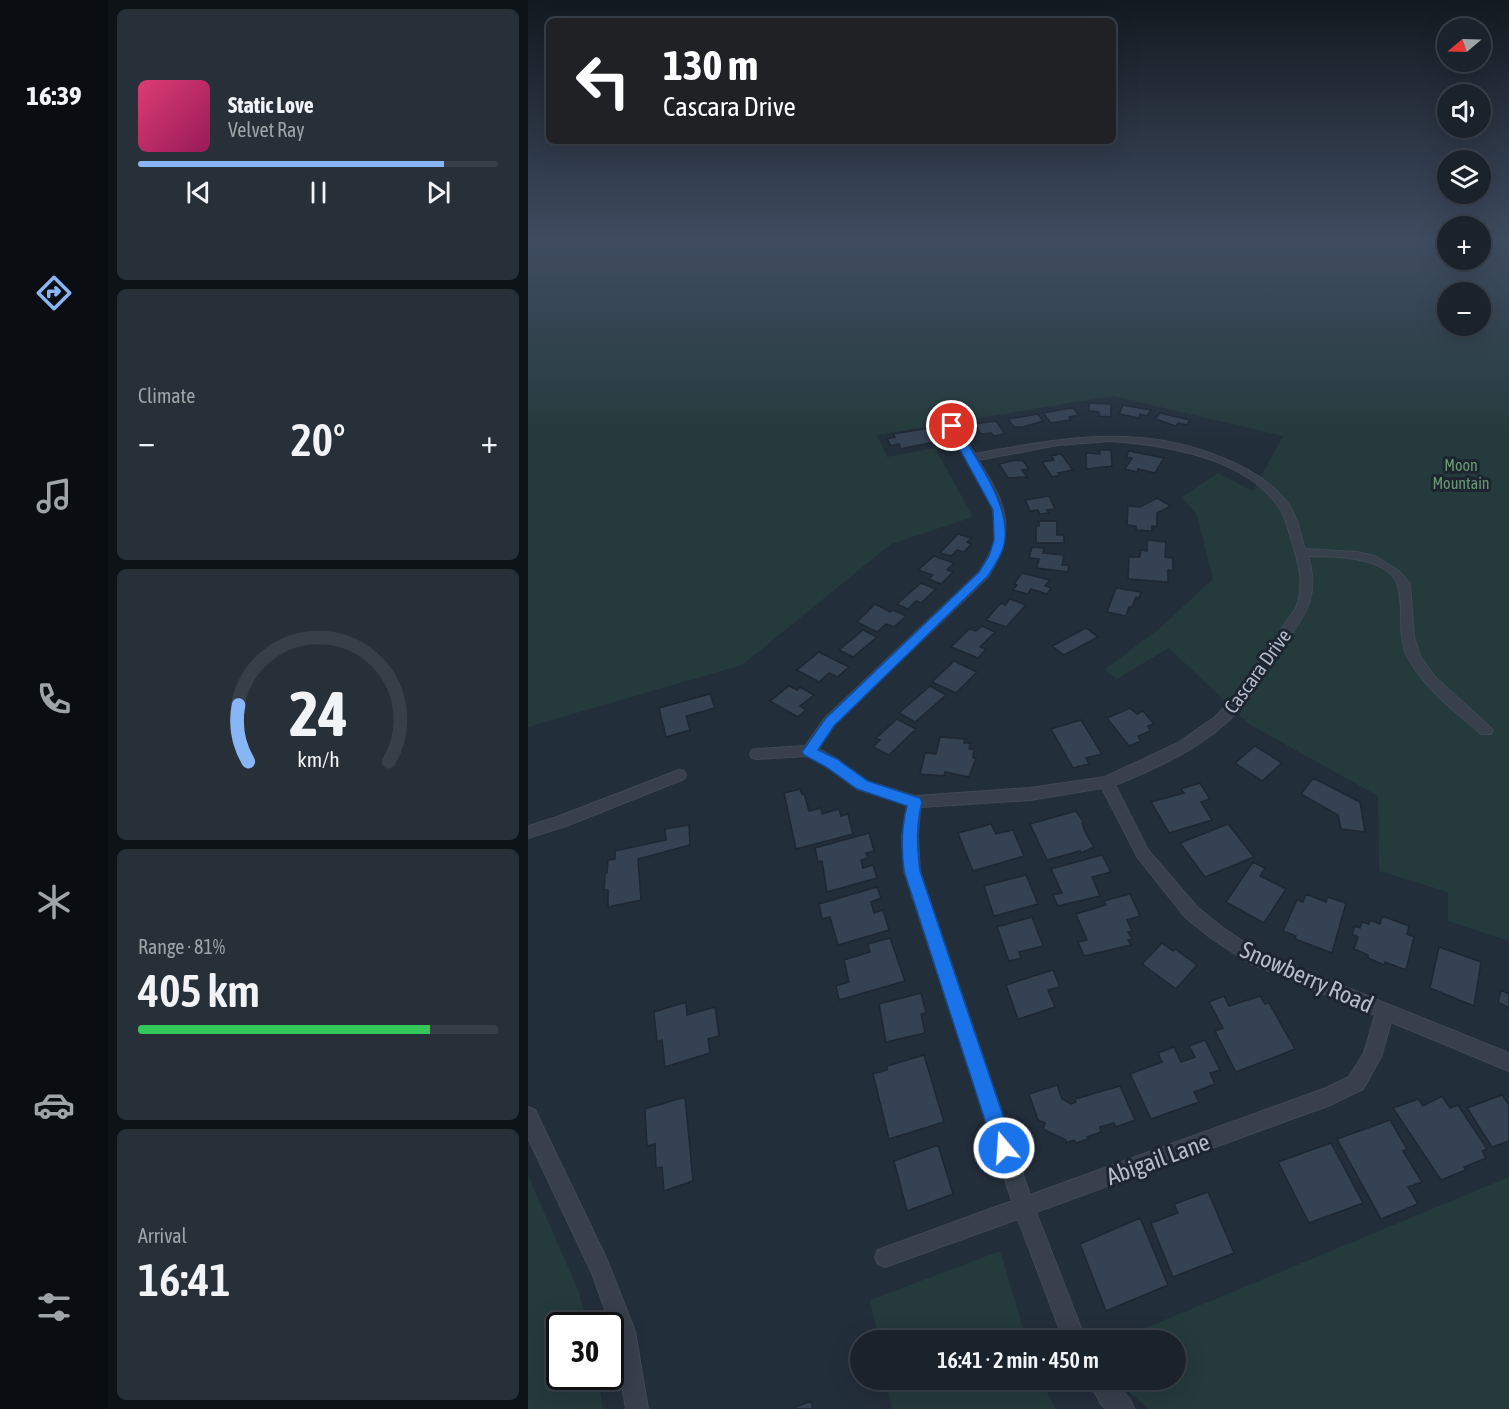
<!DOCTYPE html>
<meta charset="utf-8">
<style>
:root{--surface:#1a222c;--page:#272f38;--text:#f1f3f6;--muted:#9fa4a9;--line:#383f48;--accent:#88b5f6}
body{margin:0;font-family:"Asap Condensed",sans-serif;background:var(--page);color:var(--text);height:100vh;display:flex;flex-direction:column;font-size:22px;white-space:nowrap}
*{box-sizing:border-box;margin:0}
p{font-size:20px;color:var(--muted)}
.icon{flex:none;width:33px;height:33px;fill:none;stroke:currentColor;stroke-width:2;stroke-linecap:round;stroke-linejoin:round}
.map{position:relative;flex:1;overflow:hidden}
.details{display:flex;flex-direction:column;gap:9px;padding:9px;background:#0e1318;width:420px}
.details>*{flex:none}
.guide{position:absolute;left:18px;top:18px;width:570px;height:126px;border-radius:9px;box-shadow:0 6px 24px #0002,0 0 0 2px var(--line);background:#202124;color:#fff;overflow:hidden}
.needle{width:39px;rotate:251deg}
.fabs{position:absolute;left:909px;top:18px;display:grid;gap:12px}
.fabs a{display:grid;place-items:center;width:54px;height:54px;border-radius:50%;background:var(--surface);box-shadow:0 6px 24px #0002,0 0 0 2px var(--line);font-size:30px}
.speed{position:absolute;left:18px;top:1312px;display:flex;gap:12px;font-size:30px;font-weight:700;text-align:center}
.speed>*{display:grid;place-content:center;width:78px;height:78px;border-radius:50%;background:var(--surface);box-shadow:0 6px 24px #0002,0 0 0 2px var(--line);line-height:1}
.speed .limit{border:3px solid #111;border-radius:9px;background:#fff;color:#111}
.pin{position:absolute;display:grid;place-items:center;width:51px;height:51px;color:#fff;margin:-26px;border:3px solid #fff;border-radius:50%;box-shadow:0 2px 6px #0007}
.me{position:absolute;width:66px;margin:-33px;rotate:342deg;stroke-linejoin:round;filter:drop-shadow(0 0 4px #0008)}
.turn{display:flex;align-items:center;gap:21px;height:126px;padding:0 18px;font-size:27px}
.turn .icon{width:78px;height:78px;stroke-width:2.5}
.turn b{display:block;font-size:42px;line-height:51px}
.big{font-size:45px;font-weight:600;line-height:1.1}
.details .widget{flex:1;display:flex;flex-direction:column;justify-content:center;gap:9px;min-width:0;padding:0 21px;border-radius:9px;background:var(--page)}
.details .dial{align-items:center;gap:0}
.dial svg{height:156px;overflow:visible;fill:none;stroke:var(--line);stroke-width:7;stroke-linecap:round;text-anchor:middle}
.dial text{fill:var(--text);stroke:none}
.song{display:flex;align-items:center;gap:18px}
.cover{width:72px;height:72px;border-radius:9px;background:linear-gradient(135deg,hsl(340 70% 55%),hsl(330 70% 35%))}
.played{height:6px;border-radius:3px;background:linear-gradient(90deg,var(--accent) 85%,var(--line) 85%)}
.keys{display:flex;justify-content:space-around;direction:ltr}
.heat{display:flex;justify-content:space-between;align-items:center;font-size:33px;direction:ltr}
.charge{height:9px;border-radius:4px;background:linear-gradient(90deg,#34c759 81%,var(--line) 0)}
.trip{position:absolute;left:322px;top:1330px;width:336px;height:60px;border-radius:30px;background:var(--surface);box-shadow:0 6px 24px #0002,0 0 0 2px var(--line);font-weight:600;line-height:60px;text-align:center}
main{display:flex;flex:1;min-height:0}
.menu{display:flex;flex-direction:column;width:108px;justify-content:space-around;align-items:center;background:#0a0e12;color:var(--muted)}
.menu .icon{width:42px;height:42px}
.menu .active{color:var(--accent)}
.menu b{font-size:27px;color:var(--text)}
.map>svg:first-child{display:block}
.green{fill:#253a3c;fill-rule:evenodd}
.building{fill:#354252;stroke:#1e2732;stroke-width:1.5}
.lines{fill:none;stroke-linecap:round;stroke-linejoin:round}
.minor-casing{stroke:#404954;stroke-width:2}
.minor{fill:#37404b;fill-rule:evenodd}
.route{fill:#1a73e8;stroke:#114b97;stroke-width:1.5}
.labels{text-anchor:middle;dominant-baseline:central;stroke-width:6;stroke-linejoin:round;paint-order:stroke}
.far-park-label{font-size:16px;fill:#699873;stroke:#1c2530}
.street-label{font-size:20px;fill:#b2bbc7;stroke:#1c2530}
.near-street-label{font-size:24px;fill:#b2bbc7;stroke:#1c2530}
</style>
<main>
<nav class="menu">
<b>16:39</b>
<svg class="icon active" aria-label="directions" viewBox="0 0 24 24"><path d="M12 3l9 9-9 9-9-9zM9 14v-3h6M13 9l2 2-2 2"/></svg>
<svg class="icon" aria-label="music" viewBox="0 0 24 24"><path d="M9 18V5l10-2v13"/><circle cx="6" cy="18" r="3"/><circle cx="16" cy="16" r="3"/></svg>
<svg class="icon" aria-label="phone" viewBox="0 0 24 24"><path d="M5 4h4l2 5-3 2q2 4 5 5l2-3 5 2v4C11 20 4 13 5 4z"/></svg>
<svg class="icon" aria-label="climate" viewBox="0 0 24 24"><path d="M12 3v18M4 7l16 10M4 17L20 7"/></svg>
<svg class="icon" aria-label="car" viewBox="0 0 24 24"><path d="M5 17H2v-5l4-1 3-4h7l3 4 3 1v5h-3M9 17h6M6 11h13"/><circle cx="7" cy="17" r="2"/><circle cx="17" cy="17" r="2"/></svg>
<svg class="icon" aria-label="filters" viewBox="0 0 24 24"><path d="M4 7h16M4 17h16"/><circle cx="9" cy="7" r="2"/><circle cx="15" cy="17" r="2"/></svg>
</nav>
<section class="details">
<div class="widget">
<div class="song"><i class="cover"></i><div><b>Static Love</b><p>Velvet Ray</p></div></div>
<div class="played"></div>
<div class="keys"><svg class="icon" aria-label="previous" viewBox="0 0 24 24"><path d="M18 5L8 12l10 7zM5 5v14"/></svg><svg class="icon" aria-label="pause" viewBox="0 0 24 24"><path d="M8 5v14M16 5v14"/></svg><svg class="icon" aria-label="next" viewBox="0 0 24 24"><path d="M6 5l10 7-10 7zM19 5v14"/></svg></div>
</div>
<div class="widget"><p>Climate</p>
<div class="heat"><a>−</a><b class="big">20°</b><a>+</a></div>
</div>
<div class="widget dial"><svg viewBox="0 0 100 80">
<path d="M14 69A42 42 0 1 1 86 69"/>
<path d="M14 69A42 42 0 0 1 9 40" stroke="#88b5f6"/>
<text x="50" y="56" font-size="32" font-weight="700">24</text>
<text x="50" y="72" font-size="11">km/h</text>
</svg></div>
<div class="widget"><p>Range · 81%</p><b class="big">405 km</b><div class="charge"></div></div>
<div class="widget"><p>Arrival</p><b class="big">16:41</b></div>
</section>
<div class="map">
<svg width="981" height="1409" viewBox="0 0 981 1409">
<rect width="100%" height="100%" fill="#232e3b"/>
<path class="green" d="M919 242 920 260H952L953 242H981V941L920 921V892L851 871 850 796 721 724 641 648 589 679 576 670 632 628 685 579 669 515 654 497 690 473 725 491 755 436 585 396 349 435 359 457 407 448 445 517 363 544 214 665 0 727V243ZM920 292H952V326H920Z
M0 1175 50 1290 60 1326H32V1377H70L75 1409H0Z
M981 1177V1409H621L602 1393 593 1380H648V1341H586Z
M472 1251 499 1341H351L342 1300Z
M358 1380H513L528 1409H364Z"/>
<path class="building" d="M561 403 583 404V417L571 416V412L561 411Z
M595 405 623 410 619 416 612 414 611 418 591 414Z
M542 408 546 409 551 415 541 417 543 420 523 423 515 413Z
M632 413 662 420 659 425 650 423 648 426 627 419Z
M510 414 515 421 495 427H486L480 419Z
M468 421 477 434 466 436 463 433 453 434 446 424Z
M401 428 405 435 402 436 406 442 373 449 371 444 363 446 359 439 367 437 365 434Z
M571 450H583L584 466 558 469V453L572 454Z
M601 451 636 458 627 473 610 469 609 472 597 469 604 458 598 457Z
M533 454 545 470 530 473 532 475 524 477 514 462 526 460 523 456Z
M488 460 495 461 501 469 494 470 499 477 480 478 471 464Z
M521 496 527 509 519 510 521 513 512 514 510 510 502 511 497 500Z
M629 498 643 506 629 513V527L624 526V531L608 530V526L599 525 600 506 612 507Z
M511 521H529V535H536V543H508V526H511Z
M430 534 443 538 439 542 443 544 436 552 429 550 423 556 412 553Z
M619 540 638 542 637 557 645 558V571L640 570V582L600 579 601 557H612L613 550 619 551Z
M504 547 516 548 515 553 536 555 534 565H541L540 572 509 568 511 559 501 558Z
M406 556 426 563 419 570 425 572 413 584 401 579 405 575 390 570Z
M494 573 522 580 517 586 523 588 519 594 503 589 500 594 485 590 489 585 486 584Z
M393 583 408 589 393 603 388 601 380 609 369 604Z
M588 588 613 592 611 598 608 597 604 607H601L598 616 579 612Z
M482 599 498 605 478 627 458 620 473 603 477 605Z
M347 604 362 612 365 610 378 616 366 627 358 624 349 632 329 622Z
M454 626 467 632 452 647 458 649 450 658 423 647 441 629 448 631Z
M558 628 570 637 536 655 524 646Z
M335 630 349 637 325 657 311 650Z
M291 652 321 667 309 677 301 673 291 682 269 670Z
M426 661 449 672 428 693 404 682Z
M261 686 269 690 272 687 286 695 272 706 278 710 270 717 242 701Z
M402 686 418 695 387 722 371 713Z
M182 694 187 708 158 716 162 730 138 737 131 708Z
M602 708 609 714 615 711 626 724 620 726 622 731 610 736 613 741 601 746 579 718Z
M369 719 388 729 361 755 345 747 352 740 348 738Z
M553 720 574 754 558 758 561 764 545 768 523 729Z
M412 737 437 739 436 743H442L441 749H446L445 758H448L441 777 417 772 416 776 392 774 397 753 408 754Z
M727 746 754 763 734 781 707 763Z
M785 778 832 802 837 832 813 829 810 815 773 794Z
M672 783 682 799 673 802 684 820 641 833 623 802 656 793 653 789Z
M272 789 274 794 276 793 281 811 293 808 294 814 311 809 313 816 320 814 325 834 268 849 256 793Z
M548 811 556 823H554L557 832 566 847 553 853 552 851 519 860 502 824Z
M463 824 468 834 485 830 496 856 445 871 430 833Z
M700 824 726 857 677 877 652 843Z
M161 825 162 845 110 859 113 900 80 907V890H76L77 874 79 873 80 860 87 859V851L138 840 137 829Z
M341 833 346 851 338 853 340 858 333 860 335 868 345 865 349 878 299 892 294 861 290 862 287 848Z
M574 855 583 872 564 877 572 896 530 906 525 895 534 893 523 869Z
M725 862 737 868 732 876 758 889 736 923 698 902Z
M498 875 510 904 466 916 456 886Z
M349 887 353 898 343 902 346 913 355 910 361 930 310 945 302 917 294 919 291 904Z
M602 894 612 916 599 920 604 931 600 932 604 939 600 940 603 945 556 956 550 942 559 940 548 914 578 905 576 901Z
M778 894 798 902 800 897 818 903 804 953 767 939 768 936 755 931 769 900 775 902Z
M854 916 881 926 879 934 886 937 878 970 857 962 856 965 840 958V955L826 949 830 937 824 934 827 926 832 928 834 922 841 924 842 920 852 924Z
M504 917 515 946 491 952 493 958 481 961 469 927Z
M362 938 377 981 311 1000 308 986 321 982 316 960 342 952 340 944Z
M634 943 645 951 647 949 669 965 648 989 614 964Z
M911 947 953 962 946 1006 902 988Z
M525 970 532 987 520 990 527 1007 490 1019 478 985Z
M973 990 981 994V1008L970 1002Z
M393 993 398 1013 393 1014 397 1033 358 1042 351 1004Z
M696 996 701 1006 732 996 737 1004 741 1003 767 1049 708 1072 687 1031 695 1028 681 1002Z
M158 1002 159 1015 187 1007 191 1036 180 1039 182 1053 137 1067 134 1040 129 1042 126 1012Z
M677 1040 692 1070 682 1073 687 1084 666 1092 671 1102 623 1119 602 1074 634 1062 630 1053 646 1047 653 1062 667 1057 661 1046Z
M396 1055 416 1122 361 1139 345 1074 359 1070V1066Z
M529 1085 534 1099 543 1104 548 1102 547 1099 592 1086 607 1120 588 1127 586 1123 572 1127 573 1132 559 1137 560 1139 548 1143 546 1140 538 1143V1140L515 1129 517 1123 510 1120 501 1094Z
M974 1095 981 1105V1141L964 1147 939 1108Z
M914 1096 922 1108 930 1105 959 1149 954 1151 958 1158 936 1167 938 1170 913 1180 865 1108 890 1099 895 1106Z
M157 1097 165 1181 136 1191 134 1167 128 1168 127 1144 119 1146 117 1109Z
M862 1120 879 1149 875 1151 894 1182 880 1187 890 1204 853 1219 809 1139Z
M803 1143 835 1203 781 1223 750 1162Z
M410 1145 425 1194 379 1211 366 1161Z
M680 1192 706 1253 645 1277 623 1223 650 1213 646 1204Z
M612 1218 640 1285 578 1311 552 1244Z
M283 1401 285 1409H262Z"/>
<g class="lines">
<defs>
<path id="minor" d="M424 423 427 424 447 454C538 437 624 421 712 466 732 476 752 490 764 510 770 521 773 536 777 549L829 552 847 556 870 570 882 584 886 637 892 656 907 677 965 730 963 734H953C927 711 897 689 880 658 868 635 877 610 870 586 862 556 804 556 780 556 793 597 776 615 754 648 743 664 733 682 721 698 689 741 635 766 587 785L620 850 669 907 695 928 733 953 981 1053V1071L863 1022 853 1057 835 1089 802 1105 508 1212 558 1341H536L490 1219 357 1267 350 1264 347 1257 350 1250 484 1201 376 871 374 836 379 805 329 789 299 767 279 756 229 759 224 758 222 754 224 750 229 749 277 746 296 719 451 572C457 563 463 553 466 543 476 505 438 457 419 426ZM583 441C639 445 720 458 753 510 759 520 761 534 765 545 772 567 776 586 768 608L710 693 687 717 650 743 577 777 502 788 387 796 339 781 309 759 290 749 306 725 460 577C490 530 478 503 450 460L530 445ZM574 788 610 858 657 917 683 938 721 963 847 1015 836 1053 821 1077 798 1088 502 1195 392 871 390 836 392 811 393 807 502 800Z
M151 770 156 771 158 775 156 779 38 826 0 838V826L29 817Z
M0 1107 7 1110 79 1260 107 1331 120 1409H98L85 1331 63 1271 0 1138Z
M560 1380H584L603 1401 606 1409H578L573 1404Z"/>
</defs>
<use href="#minor" class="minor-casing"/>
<use href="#minor" class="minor"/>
</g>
<linearGradient id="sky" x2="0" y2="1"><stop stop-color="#131920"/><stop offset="0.55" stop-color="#3f4c60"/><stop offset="1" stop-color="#3f4c60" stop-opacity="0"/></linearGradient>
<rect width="981" height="440" fill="url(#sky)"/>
<path class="route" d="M424 423 429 426C447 458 481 502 477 539 476 552 467 565 460 576L306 726 290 750 309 759 340 781 392 798 394 802C388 826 389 846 392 871L486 1148 483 1155 476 1158 469 1155 466 1148 376 871C373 848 373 828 379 806L329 789 298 767 276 755 274 752 297 719 451 572 461 556 466 540 465 510 419 426Z"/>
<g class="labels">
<g class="far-park-label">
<text x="933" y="465">Moon<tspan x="933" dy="18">Mountain</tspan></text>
</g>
<g class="street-label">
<text transform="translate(729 671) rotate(-54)">Cascara Drive</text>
</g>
<g class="near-street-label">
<text transform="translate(779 977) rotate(24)">Snowberry Road</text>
<text transform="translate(630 1159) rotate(-20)">Abigail Lane</text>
</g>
</g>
</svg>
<div class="fabs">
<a><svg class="needle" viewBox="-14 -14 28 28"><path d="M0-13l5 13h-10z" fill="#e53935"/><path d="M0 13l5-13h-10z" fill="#9fa4a9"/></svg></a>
<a><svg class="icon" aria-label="sound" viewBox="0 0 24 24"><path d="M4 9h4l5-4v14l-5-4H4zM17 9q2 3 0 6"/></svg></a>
<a><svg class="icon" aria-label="layers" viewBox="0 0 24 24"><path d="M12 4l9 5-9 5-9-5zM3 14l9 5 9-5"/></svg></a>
<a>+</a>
<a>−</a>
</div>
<div class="speed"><div class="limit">30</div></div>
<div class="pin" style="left:424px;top:426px;background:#d93025"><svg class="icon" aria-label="arrive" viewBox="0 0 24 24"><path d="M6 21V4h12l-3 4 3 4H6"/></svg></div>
<svg class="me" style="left:476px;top:1148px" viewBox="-20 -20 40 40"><circle r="17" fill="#1a73e8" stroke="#fff" stroke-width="3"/><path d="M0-11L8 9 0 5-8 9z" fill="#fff"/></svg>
<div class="trip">16:41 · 2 min · 450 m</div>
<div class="guide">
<div class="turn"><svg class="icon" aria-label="left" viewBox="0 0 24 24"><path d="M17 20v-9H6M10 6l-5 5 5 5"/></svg><div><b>130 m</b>Cascara Drive</div></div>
</div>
</div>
</main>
